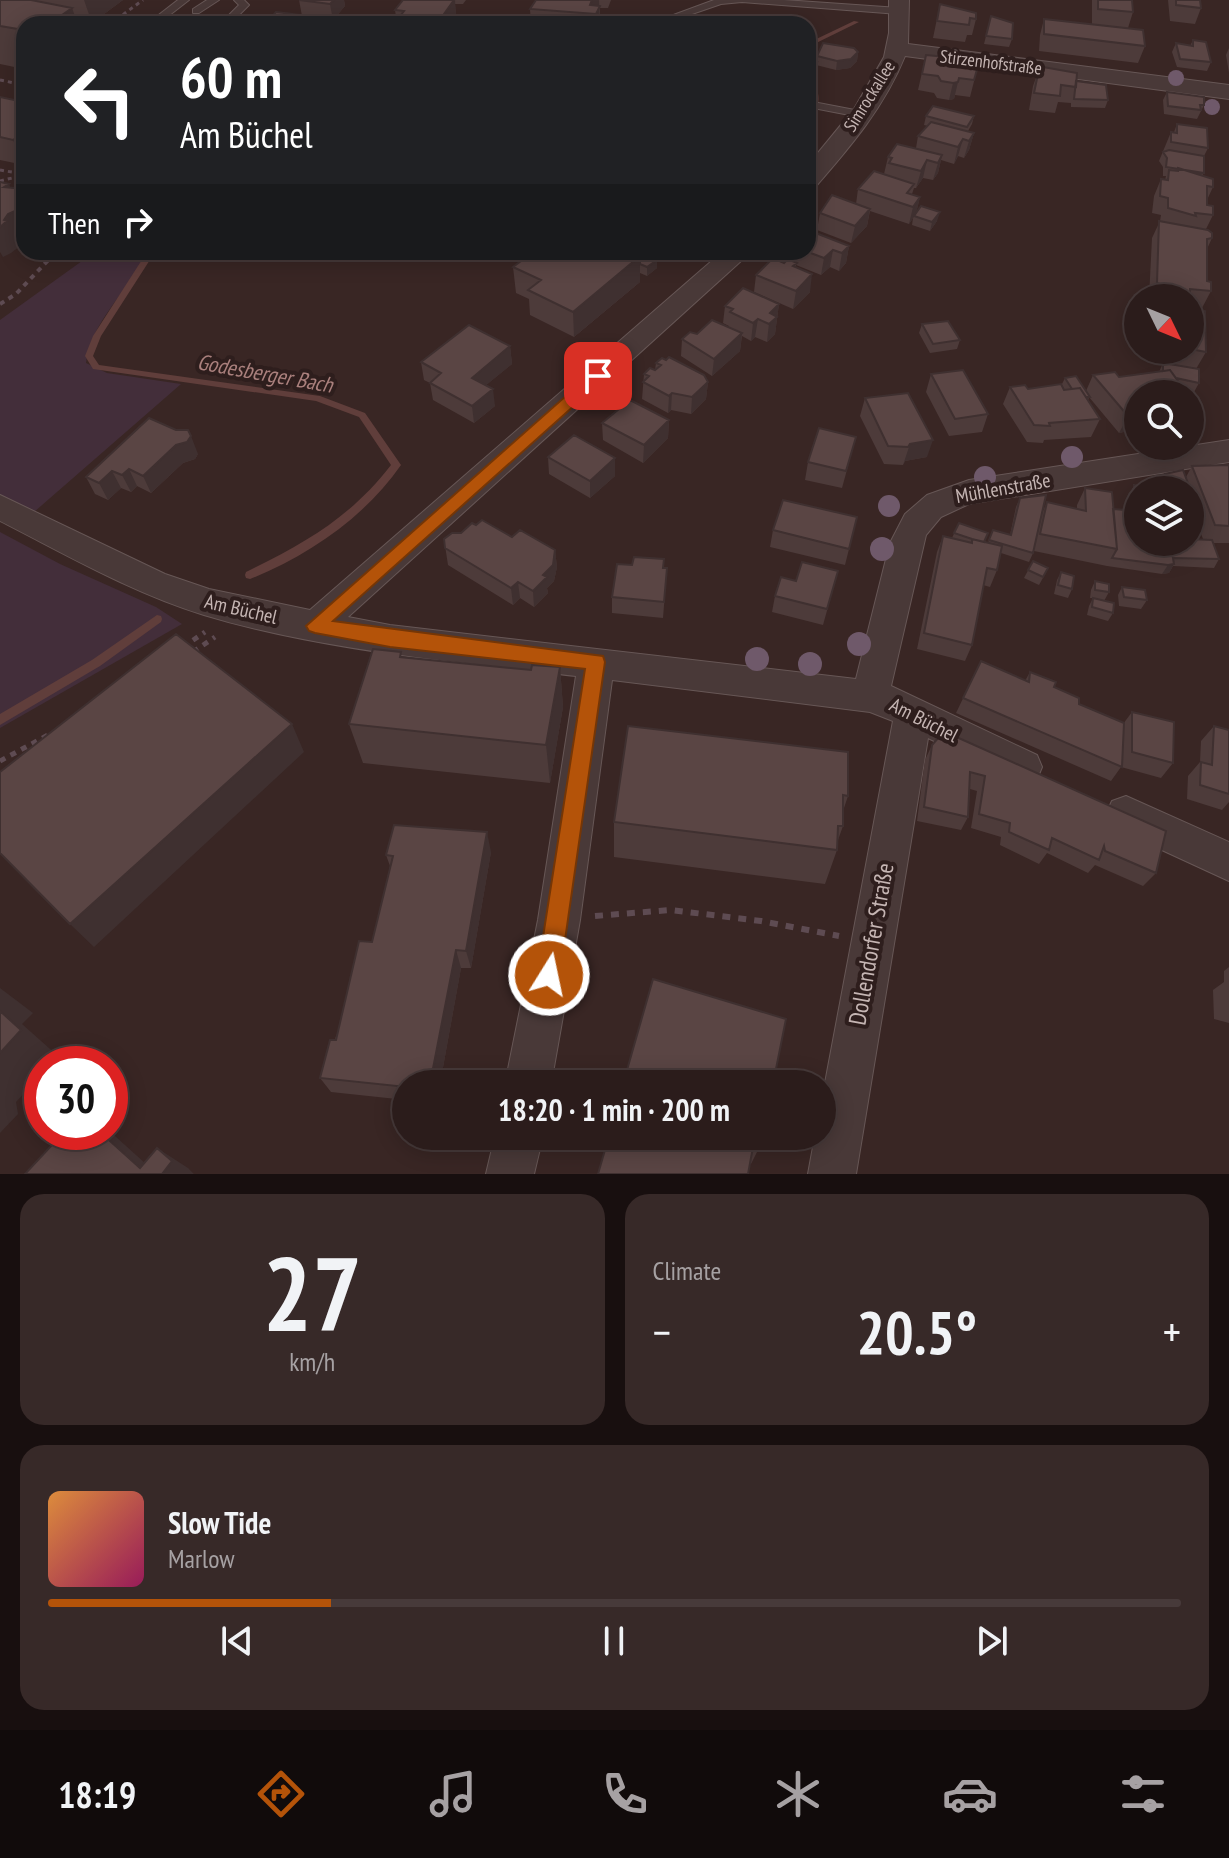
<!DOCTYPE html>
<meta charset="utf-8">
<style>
:root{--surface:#2b1c1b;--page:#372928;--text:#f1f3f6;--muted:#a6a1a3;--line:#473a3a;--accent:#b45309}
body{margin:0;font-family:"PT Sans Narrow",sans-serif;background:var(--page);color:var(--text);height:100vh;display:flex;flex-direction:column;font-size:30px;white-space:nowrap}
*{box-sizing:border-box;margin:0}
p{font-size:26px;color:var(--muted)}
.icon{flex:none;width:44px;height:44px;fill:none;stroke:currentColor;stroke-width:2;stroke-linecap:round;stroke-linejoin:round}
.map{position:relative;height:1174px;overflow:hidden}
.side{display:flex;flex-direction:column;gap:20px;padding:20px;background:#180f0f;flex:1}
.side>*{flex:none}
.top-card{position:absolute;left:16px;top:16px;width:800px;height:244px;border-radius:24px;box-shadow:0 4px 20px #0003,0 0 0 2px var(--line);background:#202124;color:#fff;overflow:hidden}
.needle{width:52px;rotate:133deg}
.fabs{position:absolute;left:1124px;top:284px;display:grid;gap:16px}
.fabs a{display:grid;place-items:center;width:80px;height:80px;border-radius:50%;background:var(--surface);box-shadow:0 4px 20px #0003,0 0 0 2px var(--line);font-size:40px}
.speed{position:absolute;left:24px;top:1046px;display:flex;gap:16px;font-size:40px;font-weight:700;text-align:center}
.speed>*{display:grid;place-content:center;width:104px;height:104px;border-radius:50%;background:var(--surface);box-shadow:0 4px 20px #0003,0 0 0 2px var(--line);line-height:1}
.speed .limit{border:12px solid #d22;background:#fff;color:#111}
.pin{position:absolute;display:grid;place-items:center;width:68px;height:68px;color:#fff;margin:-34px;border-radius:16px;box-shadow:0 4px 12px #0006}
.me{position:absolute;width:88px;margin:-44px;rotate:10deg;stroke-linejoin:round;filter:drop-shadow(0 0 6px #0008)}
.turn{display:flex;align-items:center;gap:28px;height:168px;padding:0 32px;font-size:36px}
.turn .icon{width:104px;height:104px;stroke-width:2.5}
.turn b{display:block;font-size:56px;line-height:68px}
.then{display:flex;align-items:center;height:76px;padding:0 32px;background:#0003;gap:16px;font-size:30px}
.big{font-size:60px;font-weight:800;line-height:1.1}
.side .card{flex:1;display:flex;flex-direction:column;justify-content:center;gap:12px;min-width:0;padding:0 28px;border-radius:24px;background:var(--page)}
.side .dial{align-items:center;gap:0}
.dial b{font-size:104px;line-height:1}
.song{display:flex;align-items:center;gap:24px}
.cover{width:96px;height:96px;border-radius:12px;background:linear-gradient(135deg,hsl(30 70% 55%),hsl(330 70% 35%))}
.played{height:8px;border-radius:4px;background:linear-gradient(90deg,var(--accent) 25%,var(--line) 25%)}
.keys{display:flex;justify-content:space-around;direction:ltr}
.heat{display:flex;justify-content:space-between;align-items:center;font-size:44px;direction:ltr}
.side .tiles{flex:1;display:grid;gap:20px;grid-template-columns:1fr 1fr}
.card:last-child{grid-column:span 2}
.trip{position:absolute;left:392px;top:1070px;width:444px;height:80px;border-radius:40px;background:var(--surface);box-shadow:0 4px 20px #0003,0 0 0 2px var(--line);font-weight:800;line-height:80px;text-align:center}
.tabs{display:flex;height:128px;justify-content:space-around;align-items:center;background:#110b0b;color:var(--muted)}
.tabs .icon{width:56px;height:56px}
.tabs .on{color:var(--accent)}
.tabs b{font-size:36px;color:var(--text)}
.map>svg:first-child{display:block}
.green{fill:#432e3a}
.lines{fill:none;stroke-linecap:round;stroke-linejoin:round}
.stream{fill:#603e3b;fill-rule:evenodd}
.lane-casing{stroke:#675756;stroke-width:2}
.street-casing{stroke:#675756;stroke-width:2}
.path-far3{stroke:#5e4b52;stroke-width:3;stroke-dasharray:4 4;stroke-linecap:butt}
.path-far2{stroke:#5e4b52;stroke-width:4;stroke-dasharray:5 5;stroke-linecap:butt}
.path-far1{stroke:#5e4b52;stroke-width:5;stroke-dasharray:6 6;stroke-linecap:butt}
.path{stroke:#5e4b52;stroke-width:6;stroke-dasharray:8 8;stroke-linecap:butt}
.lane{fill:#493938;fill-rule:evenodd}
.street{fill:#493938;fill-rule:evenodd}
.tree{fill:#6f596a}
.wall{fill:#4d3b3a}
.shaded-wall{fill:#3f3030}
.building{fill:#5a4544;stroke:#3f3030;stroke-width:2}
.route{fill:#b45309;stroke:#753606;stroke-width:2}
.labels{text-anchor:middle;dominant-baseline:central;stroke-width:8;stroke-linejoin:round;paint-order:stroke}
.far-street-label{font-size:18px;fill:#c5b5b3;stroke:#2e1e1d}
.street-label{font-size:20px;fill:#c5b5b3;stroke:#2e1e1d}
.water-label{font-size:22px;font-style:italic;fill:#aa807d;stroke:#2e1e1d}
.near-street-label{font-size:24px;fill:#c5b5b3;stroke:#2e1e1d}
</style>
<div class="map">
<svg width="1229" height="1174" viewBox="0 0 1229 1174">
<rect width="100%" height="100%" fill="#392624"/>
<path class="green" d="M84 252H146C130 291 91 320 86 363L107 373 181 384 26 519 0 500V320L82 261Z
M0 532 60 564 156 607 182 624 0 728Z"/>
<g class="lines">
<path class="stream" d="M854 21 859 22 808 47V43Z
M808 79C824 90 820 110 808 123 808 114 812 106 812 98 813 91 809 86 808 79Z
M147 252H155L101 336 93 356 99 365 320 396 365 413 401 465C365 517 308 556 250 579L246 578 245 575 246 572C305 543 350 518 391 465L359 417 316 401 93 369 85 356 93 336Z
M157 615 161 616 162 619 161 622 100 666 0 725V714L92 660Z"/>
<defs>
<path id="lane" d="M178 0H189L158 24H147Z
M207 0H219L199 13H193V9Z
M234 0H244L249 5 230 24H220L239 5Z
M714 0H784L899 8 904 11 899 14 742 2 721 4 663 24H649Z
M808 101 860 111 865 114 860 117 808 107Z"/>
<path id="street" d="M889 0H909L908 44 1229 85V99L905 56C885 106 851 146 817 185L808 187V165L854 109 884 57 889 33Z
M722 252H751L348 617 390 625 856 679 890 543 905 514 927 495 969 480 1229 440V462L969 504 941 517 926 535 891 686 1037 755 1042 767 1037 779 1023 784 928 738 856 1174H808L815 1136H822V1099L893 721 870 712 612 680 580 920 551 1084H505L538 920 576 676C453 661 323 651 204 615 132 593 67 555 0 521V495L165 574 209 589 310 610Z
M1126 796 1229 842V881L1112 827 1106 814 1112 801Z
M495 1136H543L534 1174H486Z"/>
</defs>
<use href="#lane" class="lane-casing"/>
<use href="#street" class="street-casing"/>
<path class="path-far3" d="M110 24 143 0
M0 80 24 85
M0 170 23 174
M0 181 24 175"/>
<path class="path-far2" d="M0 304 16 294 56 252"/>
<path class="path-far1" d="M183 647 205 632
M193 652 215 637
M0 761 48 735"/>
<path class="path" d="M595 916 671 910 761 921 839 936"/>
<use href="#lane" class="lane"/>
<use href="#street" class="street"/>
</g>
<g class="tree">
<circle cx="1176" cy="78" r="8"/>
<circle cx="1212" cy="107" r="8"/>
<circle cx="1072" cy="457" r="11"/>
<circle cx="985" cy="477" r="11"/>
<circle cx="889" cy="506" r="11"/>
<circle cx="882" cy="549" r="12"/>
<circle cx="859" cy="644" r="12"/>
<circle cx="757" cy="659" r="12"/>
<circle cx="810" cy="664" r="12"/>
</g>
<path class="wall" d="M0 0H123L92 23 76 20 78 24H24V69L0 64Z
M299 0H344L345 6 333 20 317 19 302 16Z
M403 0H466L463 4H455L456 15 450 24H397L395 10Z
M536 0H611L608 8H600V24H531L530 9Z
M1092 0H1132L1133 12 1128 28 1145 46 1138 63 1039 51 1040 35 1044 19 1092 24Z
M1168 0H1200L1201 8 1195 24 1170 21Z
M940 4 976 19 972 35H967L965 42 933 38Z
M991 16 1012 39 1009 47 984 44Z
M1193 40 1211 62 1207 71 1177 67 1172 52 1176 43 1190 46Z
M1229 48V73L1226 55Z
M858 52 857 61 850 68 836 70 816 65 814 79 817 56Z
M926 55 978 66 970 97 955 95 954 99 949 100 937 98 934 93 918 90Z
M1039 69 1076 81 1108 100 1105 108 1071 107V103L1058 102 1055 113 1029 110 1033 86Z
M1167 92 1204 105 1197 119 1164 114 1163 100Z
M0 97 24 102V165L0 160Z
M926 116H974L972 124 968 131 974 133 969 150 964 158 958 156 954 164 941 160 938 173 933 180 923 178 916 188H914L912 194 920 197 916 213 937 221 930 231 912 225 913 218 909 224 870 211 867 226 851 243 817 230 820 213 856 204 858 189 884 174 888 157 916 148 918 136 928 126 924 125Z
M1177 124 1208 148 1204 156 1203 176 1213 187 1207 200V205L1213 215 1206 229 1212 238 1207 249V281L1211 291 1202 308 1190 307V298H1149L1152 238 1160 221 1161 215 1152 213 1154 196 1161 179 1165 180 1166 176H1163V167L1159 161 1171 132H1174Z
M849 246 846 263 839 271 830 267 821 275 796 265V268L810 292 793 309 754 292 756 275 787 261 781 259 782 252H808Z
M657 260V268L647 276 640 273V282L574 337 530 315 529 299 516 293 513 267Z
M779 304 775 334 767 342 755 337 751 341 742 336 740 351 712 376 681 356 682 339 697 334 729 327V326L723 323 725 306Z
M1190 308 1206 352 1196 369 1199 383 1194 392 1184 390 1138 394V429L1119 433 1089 397 1088 401 1100 419 1091 437 1044 440 1043 443 1027 442 1003 404 1010 387 1028 389 1061 386 1065 378 1086 391 1093 375 1119 377 1159 372 1163 363 1154 361 1155 350H1152H1190Z
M922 324 960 340 957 349 930 353 919 333Z
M510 346 512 364 486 385 495 406 474 423 433 400 430 383 424 380 421 362Z
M656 363 708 382 706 399 691 414 671 410 668 413 642 399 644 374 655 370Z
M931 374 988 414 982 432 949 436 926 392Z
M865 398 927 457 905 461 903 465 884 464 860 416Z
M1190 398 1196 407 1190 418Z
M669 420 668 438 643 463 603 440 602 423Z
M856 437 842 488 805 480 808 462Z
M198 454 195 459 183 463 151 493 137 486 131 492 121 488 108 500 95 494 86 477Z
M548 457 615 476 590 498 549 474Z
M1229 465V543H1213L1219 559 1214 568 1173 566 1169 573 1162 574 1107 566 1034 551 1029 562 1001 553 997 570 990 587 983 585 972 645 965 661 917 649 937 552 943 536 952 538 959 523 988 543 993 530 1010 535 1016 507 1020 498 1043 511 1047 502 1077 509V505L1085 488 1129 520 1135 521 1130 494 1134 485 1138 490V542L1203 539 1194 515 1193 518H1190V490H1163L1160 482 1165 474 1186 477 1192 466Z
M857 517 845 565 770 547 773 530Z
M476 525 555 550 557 567 554 581 547 588 548 593 534 607 520 598 513 605 448 565 444 539 461 533Z
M1033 561 1044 576 1039 585 1024 578Z
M664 568H667L663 618 612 613V597Z
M838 571 823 625 772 612 775 596 796 581Z
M1061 572 1072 589 1068 598 1054 594 1057 580Z
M1095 581 1109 592 1104 601 1113 613 1108 621 1087 615 1089 606 1093 598H1090L1091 590Z
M1122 587 1147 600 1141 609 1119 606 1118 595Z
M402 657 531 670 560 667 563 707 550 783 363 763 349 724Z
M981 661 1025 681 1030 672 1079 704 1123 724 1132 712 1173 763 1161 778 1121 767 1111 781 956 713Z
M628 726 848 796 843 811V826L838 840 837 850 825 884 614 857V822Z
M1214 726 1229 730V802L1222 810 1187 799 1188 776 1200 762 1201 741Z
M932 745 1156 873 1143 886 1095 865 1088 873 1047 853 1039 864 1000 845 1001 837 971 828 977 791 970 789 968 817 961 830 917 821 925 760Z
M491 852 471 968H461L440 1084H406V1100L331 1092 320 1078 372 942 390 866 386 855Z
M1229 967V1023L1214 1019 1213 990 1224 982V971Z
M763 1136 761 1144 751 1164 598 1174Z"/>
<path class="shaded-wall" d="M84 0H123L92 23Z
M334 0H344L345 6 333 20 330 4Z
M455 0 456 15 450 24H440L439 21Z
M592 0H599L600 24H596V14L590 5Z
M72 8 78 24H49Z
M858 52 857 61 850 68 836 70 837 61Z
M817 62 814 79 808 89V76Z
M958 82 954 99 949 100 953 83Z
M24 132V165L13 140Z
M974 133 969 150 964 158 969 141Z
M963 139 958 156 954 164 958 147Z
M942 155 938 173 933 180 938 163Z
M927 160 923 178 916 188 921 171Z
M9 184 20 208 24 207V238L18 243 20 246 11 253 3 257 0 252V227L4 220V187Z
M920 197 916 214 909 224 913 207Z
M870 209 867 226 851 243 855 226Z
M940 212 937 221 930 231 932 222Z
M849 246 846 263 839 271 842 253Z
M833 250 830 267 821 275 824 258Z
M640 256V282L574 337 573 312Z
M657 260V268L647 276V267Z
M812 274 810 292 793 309 796 291Z
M779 304 775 334 767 342 770 313Z
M758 319 755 337 751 341 753 323Z
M742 333 740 351 712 376 714 359Z
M510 346 512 364 474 395 472 378Z
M708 382 706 399 691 414 692 397Z
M493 389 495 406 474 423 472 406Z
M672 393 671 410 668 413 669 396Z
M1138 413V429L1119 433 1128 416Z
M669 420 668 438 643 463 644 445Z
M191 436 198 454 195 459 183 463 151 493 143 476 176 445Z
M933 440 927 457 905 461 903 465 910 444Z
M615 458V476L590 498V481Z
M129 469 137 486 131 492 122 475Z
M112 471 121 488 108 500 99 483Z
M555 550 557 567 554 581 547 588 548 593 534 607 533 591Z
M1174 564 1169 573 1162 574 1168 565Z
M518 582 520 598 513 605 511 588Z
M560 667 563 707 550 783 546 745Z
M292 724 304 752 94 947 70 924Z
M487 832 491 852 471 968 466 951Z
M456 950 461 968 440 1084H430Z
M0 988 33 1013 22 1024 59 1057 52 1064H42V1074L16 1102 18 1114 0 1133Z
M100 1132H109L115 1136 157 1174 140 1168Z
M157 1148 188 1168 194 1174H162Z"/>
<path class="building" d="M0 0H31L72 8 49 24H24V30L0 26Z
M299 0H334L330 4Z
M403 0H454L439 21 400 16 404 11 395 10Z
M536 0H592L590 5 600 6 596 14 530 9Z
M1098 0H1132L1133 12 1098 9Z
M1176 0H1200L1201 8 1176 5Z
M940 4 976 13V19L970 18 969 25 937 21Z
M276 12 317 17 312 24H265Z
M991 16 1013 23 1012 39 986 36Z
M1044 19 1143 30 1145 46 1044 34Z
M1193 40 1206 42 1211 62 1180 59 1176 43 1193 46Z
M823 43 854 48 858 52 851 59 837 61 817 56Z
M926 55 967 59 976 62 978 66 974 80 959 78 958 82 953 83 941 81 938 76 922 74Z
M808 61 817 62 808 76Z
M1043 67 1077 73 1076 87 1061 85 1060 96 1034 93 1039 69Z
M1076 81 1106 85 1108 100 1074 99Z
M1167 92 1204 97V105H1200L1201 110 1168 106Z
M0 97 24 102V132L13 140 0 137Z
M933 106 974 116 967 127 926 116Z
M931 122 974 133 969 141 963 139 958 147 918 136Z
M1177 124 1207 128 1208 148 1171 142V132L1177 133Z
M897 144 942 155 938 163 927 160 921 171 889 163 892 158 888 157Z
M1169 150 1204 156V173L1166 167 1167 158 1163 152Z
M1178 168 1213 179V187L1207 186V205L1213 206V215L1195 213 1196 216 1168 208V198L1160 196 1161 179 1168 180 1169 170 1178 171Z
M874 171 914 184 907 193 920 197 913 207 858 189Z
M0 182 9 184 4 187 24 189V207L8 214 4 220 7 221 0 227Z
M832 195 870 209 855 226 820 213Z
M921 206 940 212 932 222 914 216Z
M1159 221 1208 230 1212 233V238L1207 239V281L1211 282V291L1190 289V293L1157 283Z
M808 230 849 246 842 253 833 250 824 258 808 252Z
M533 252H631L640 256 573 312 528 290 541 280 513 267Z
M631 252H640L657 260 647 267 640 264V256Z
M773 258 784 263 788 259 797 263 793 266 812 274 796 291 756 275Z
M743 288 779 304 770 313 777 317 769 324 758 319 753 323 730 312 733 309 725 306Z
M1190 308 1205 311 1206 352 1190 349Z
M712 320 742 333 714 359 682 339 690 332 697 334Z
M948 321 960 340 933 344 922 324Z
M469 325 510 346 472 378 493 389 472 406 430 383 441 373 421 362Z
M1178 350H1188V353L1178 351Z
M669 357 704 375 708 382 692 397 672 393 669 396 643 382 649 376 644 374 650 368 655 370 661 365 656 363 662 358 666 360Z
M1163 363 1199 369V383L1176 378 1170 370 1163 371Z
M963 370 988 414 955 419 931 374Z
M1170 370 1187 394H1138V413L1128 416 1093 375 1115 372 1119 377Z
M1076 376 1090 397H1086L1080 388 1072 389 1065 378Z
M1061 384 1064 390 1080 388 1100 419 1049 423 1050 426 1034 425 1010 387 1025 385 1028 389Z
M908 393 933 440 910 444 908 447 888 446 865 398Z
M1190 398 1196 407H1190Z
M630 400 669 420 644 445 602 423Z
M149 418 176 430H188L191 436 187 442 176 445 143 476 129 469 122 475 112 471 99 483 86 477Z
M819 428 856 437 846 471 808 462Z
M574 435 615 458 590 481 548 457Z
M1229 465V526L1215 525 1192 466Z
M1183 470 1198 510H1190V490H1171L1165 474Z
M1134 485 1154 487 1155 490H1138V504Z
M1085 488 1112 492 1117 549 1040 534 1047 502 1086 511Z
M1046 495 1033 553 989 540 993 530 1011 535 1020 498Z
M783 500 857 517 849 549 773 530Z
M1113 509 1126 510 1129 520 1138 521V542H1190V539L1212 540 1219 559 1173 558 1174 564 1168 565 1112 558 1117 549Z
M482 520 512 537 520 530 555 550 553 565 543 575 547 577 533 591 518 582 511 588 445 548 444 539 452 533H461L472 523 476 525Z
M959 523 988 533 984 542 972 539 954 533Z
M943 536 972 543V539L1002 546 997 570 987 568 972 645 924 633Z
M634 557 664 559 663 568H667L664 602 612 597 617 564 632 565Z
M1033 561 1048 568 1043 577 1028 570Z
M802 562 838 571 827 609 775 596 781 577 796 581Z
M1061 572 1074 576 1072 589 1058 585Z
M1095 581 1109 584V592L1095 590Z
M1122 587 1145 590 1147 600 1124 597Z
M1093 598 1114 603 1113 613 1092 607Z
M176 634 292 724 70 924 0 853V772Z
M373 649 401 652 400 657 531 670 532 665 560 667 546 745 349 724Z
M981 661 1029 682 1030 672 1056 682 1054 687 1079 698V704L1124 723 1122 767 963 698Z
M1132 712 1174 722 1173 763 1132 752Z
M628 726 848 752V796L843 795V826H838L837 850 614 822Z
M1214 726 1229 730V794L1200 785 1201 762 1212 765Z
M952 735 1166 831 1156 873 1105 851 1104 846 1099 860 1052 838 1049 850 1009 832 1010 823 979 814 985 776 970 772 968 817 924 807 932 745 939 737Z
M394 825 487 832 466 951 456 950 430 1084H406V1087L320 1078 330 1040H336L359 941 372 942 393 856 386 855Z
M653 979 786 1019 773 1084H623Z
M0 1011 21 1030 0 1053Z
M64 1132H100L140 1168 157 1148 172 1161 162 1174H25Z
M609 1136H763L761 1144 754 1142 748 1174H598Z"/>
<path class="route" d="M598 370 606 376 604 379 333 621 603 656 605 662 560 975 557 983 549 986 540 983 537 975 585 669 390 647 315 633 309 631 306 626 593 372Z"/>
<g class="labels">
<g class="far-street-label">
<text transform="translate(991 62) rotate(7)">Stirzenhofstraße</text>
<text transform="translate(869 96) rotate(-58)">Simrockallee</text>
</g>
<g class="street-label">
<text transform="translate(1003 488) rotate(-10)">Mühlenstraße</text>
<text transform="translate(241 609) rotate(13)">Am Büchel</text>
<text transform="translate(924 720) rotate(27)">Am Büchel</text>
</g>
<g class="water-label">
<text transform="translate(265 373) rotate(10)">Godesberger Bach</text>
</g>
<g class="near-street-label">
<text transform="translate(871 944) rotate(-80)">Dollendorfer Straße</text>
</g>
</g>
</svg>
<div class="fabs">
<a><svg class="needle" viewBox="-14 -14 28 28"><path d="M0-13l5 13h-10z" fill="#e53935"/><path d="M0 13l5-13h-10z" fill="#a6a1a3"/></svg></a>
<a><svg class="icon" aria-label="search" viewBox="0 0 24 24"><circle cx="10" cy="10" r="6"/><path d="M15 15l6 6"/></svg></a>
<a><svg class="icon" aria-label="layers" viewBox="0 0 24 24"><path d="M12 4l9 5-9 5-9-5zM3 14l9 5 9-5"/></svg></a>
</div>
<div class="speed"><div class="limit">30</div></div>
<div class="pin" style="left:598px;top:376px;background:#d93025"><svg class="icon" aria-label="arrive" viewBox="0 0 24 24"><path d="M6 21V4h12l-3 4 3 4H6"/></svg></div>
<svg class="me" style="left:549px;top:975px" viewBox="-20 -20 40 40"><circle r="17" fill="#b45309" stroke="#fff" stroke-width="3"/><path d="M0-11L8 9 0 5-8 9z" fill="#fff"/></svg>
<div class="trip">18:20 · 1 min · 200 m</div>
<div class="top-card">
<div class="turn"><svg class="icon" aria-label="left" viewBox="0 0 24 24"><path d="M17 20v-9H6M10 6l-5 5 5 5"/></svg><div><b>60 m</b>Am Büchel</div></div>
<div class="then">Then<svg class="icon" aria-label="right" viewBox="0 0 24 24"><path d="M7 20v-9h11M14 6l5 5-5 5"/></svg></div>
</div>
</div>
<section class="side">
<div class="tiles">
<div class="card dial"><b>27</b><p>km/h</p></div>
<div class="card"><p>Climate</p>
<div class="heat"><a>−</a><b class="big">20.5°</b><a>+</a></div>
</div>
<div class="card">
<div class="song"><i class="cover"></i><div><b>Slow Tide</b><p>Marlow</p></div></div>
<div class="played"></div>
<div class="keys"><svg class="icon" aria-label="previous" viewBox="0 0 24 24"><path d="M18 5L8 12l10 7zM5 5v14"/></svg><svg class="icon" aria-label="pause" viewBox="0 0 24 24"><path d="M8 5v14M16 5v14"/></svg><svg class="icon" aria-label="next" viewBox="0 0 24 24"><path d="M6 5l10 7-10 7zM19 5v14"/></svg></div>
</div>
</div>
</section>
<nav class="tabs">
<b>18:19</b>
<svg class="icon on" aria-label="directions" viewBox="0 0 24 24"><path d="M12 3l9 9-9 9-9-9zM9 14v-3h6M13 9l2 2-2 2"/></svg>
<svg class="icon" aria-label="music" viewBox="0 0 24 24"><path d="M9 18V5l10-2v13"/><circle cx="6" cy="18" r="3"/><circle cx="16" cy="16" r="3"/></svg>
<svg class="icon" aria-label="phone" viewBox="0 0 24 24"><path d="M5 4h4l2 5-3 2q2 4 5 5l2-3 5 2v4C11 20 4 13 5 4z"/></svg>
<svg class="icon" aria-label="climate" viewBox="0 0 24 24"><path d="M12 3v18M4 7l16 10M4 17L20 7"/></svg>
<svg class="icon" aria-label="car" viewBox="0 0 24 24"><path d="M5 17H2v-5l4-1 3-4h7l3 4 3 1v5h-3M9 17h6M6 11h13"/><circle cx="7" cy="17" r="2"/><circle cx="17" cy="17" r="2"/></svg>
<svg class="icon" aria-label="filters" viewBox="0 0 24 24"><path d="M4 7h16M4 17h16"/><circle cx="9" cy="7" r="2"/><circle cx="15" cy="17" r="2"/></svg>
</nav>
